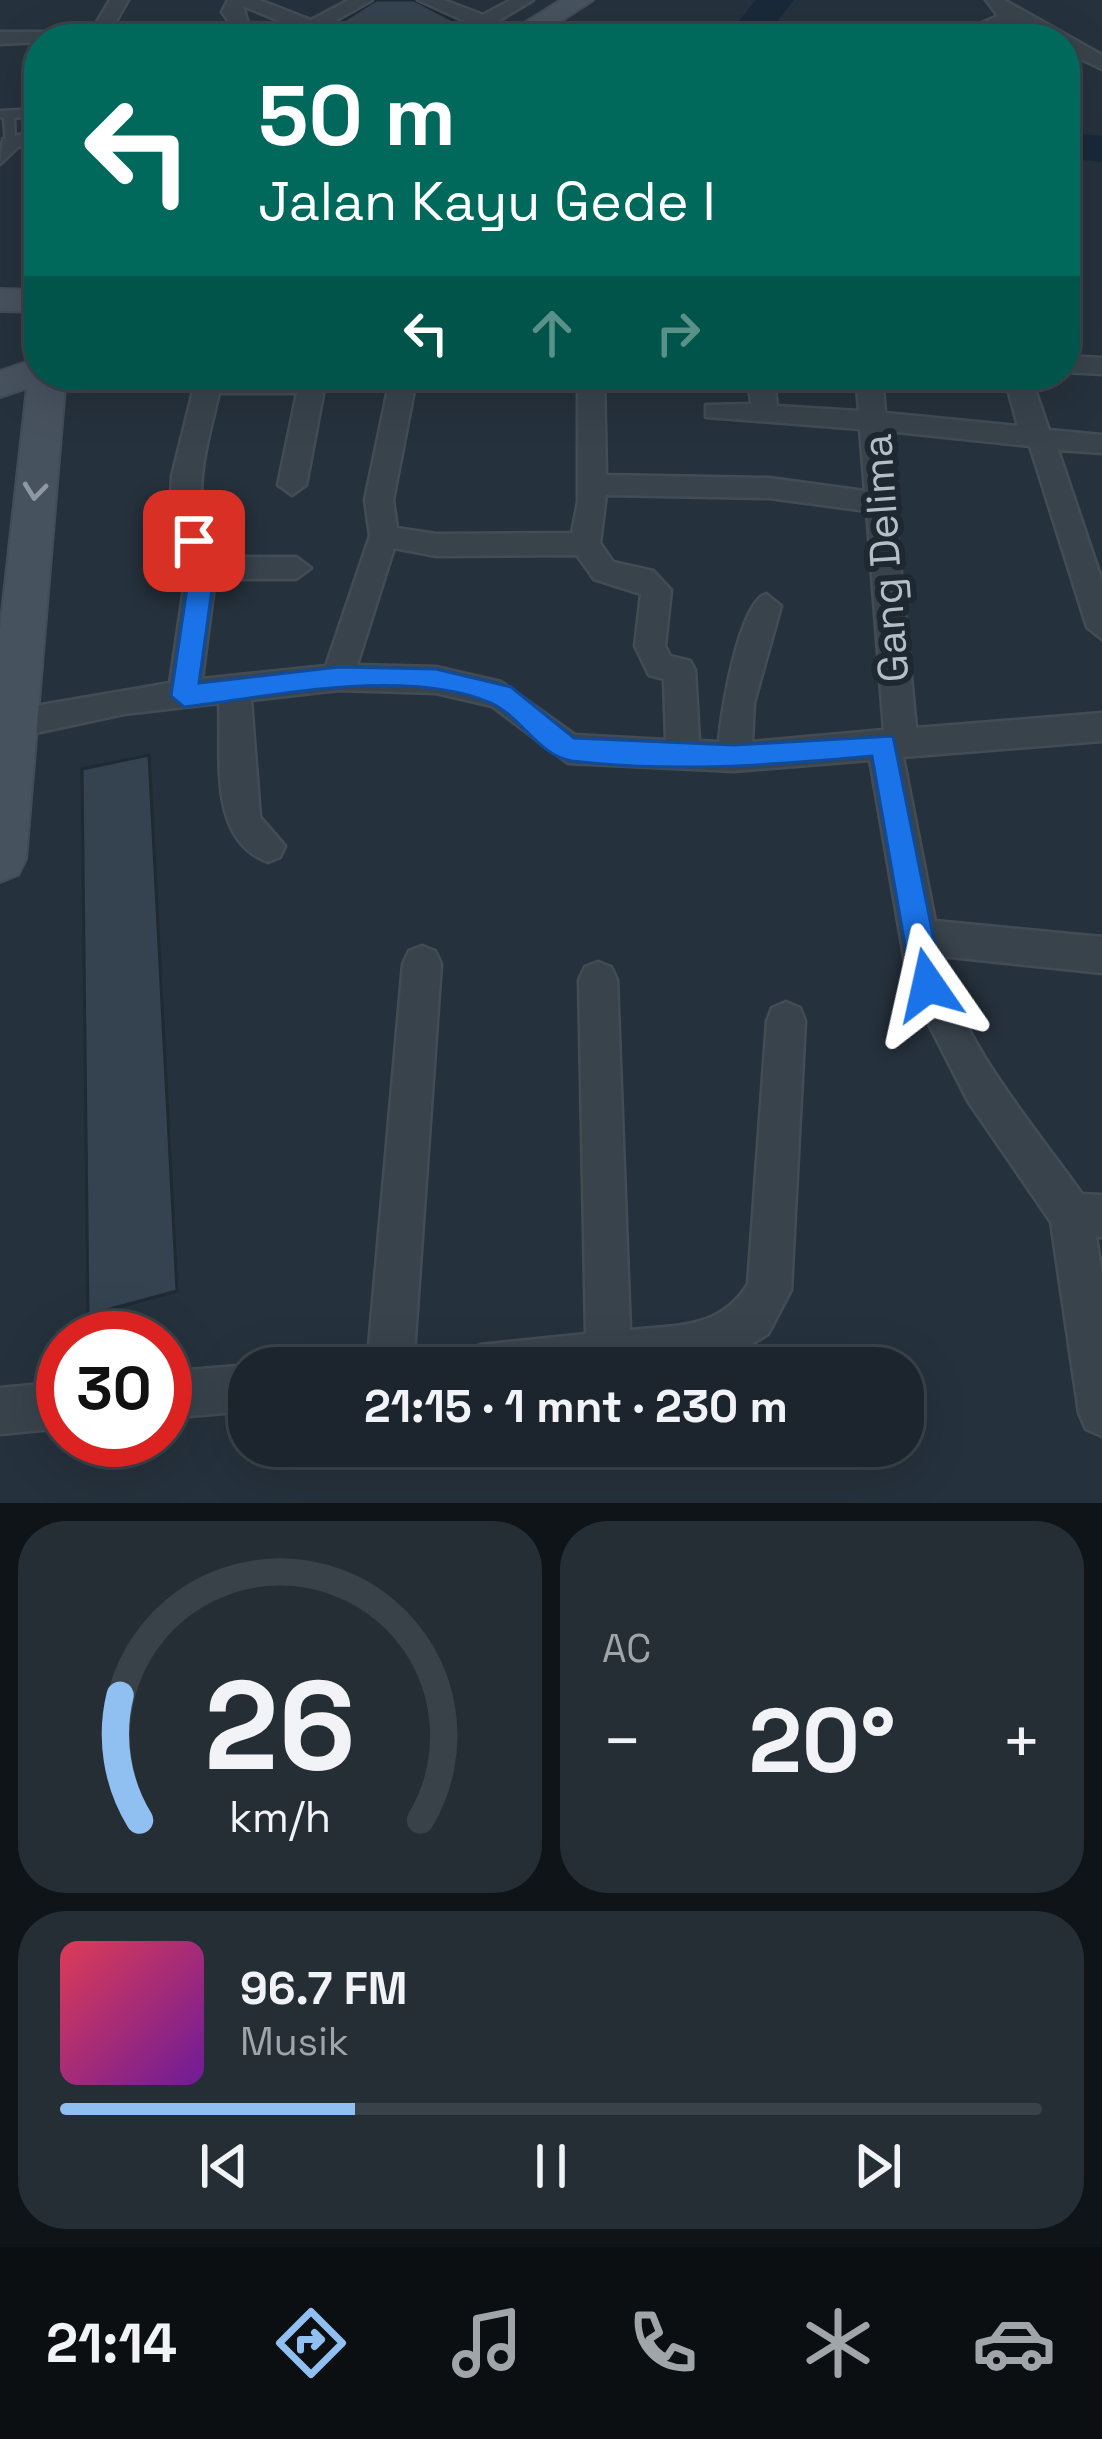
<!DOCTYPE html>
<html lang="id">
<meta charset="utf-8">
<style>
:root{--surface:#1c252d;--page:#252d35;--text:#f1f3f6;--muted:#a0a5aa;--line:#3a4249;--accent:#90bff1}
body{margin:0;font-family:"Space Grotesk",sans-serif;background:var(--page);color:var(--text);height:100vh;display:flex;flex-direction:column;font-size:45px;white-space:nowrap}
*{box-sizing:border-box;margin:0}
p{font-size:39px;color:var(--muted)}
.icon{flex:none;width:66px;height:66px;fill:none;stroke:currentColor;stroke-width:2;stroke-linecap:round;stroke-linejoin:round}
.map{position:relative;height:1503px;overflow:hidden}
.side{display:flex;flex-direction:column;gap:18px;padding:18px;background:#0f1419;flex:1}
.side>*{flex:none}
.guide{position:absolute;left:24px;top:24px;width:1056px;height:366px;border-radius:48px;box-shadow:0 12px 48px #0002,0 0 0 3px var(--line);background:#00695c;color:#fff;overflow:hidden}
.speed{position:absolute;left:36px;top:1311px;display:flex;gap:24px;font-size:60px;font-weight:700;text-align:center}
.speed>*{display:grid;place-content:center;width:156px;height:156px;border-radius:50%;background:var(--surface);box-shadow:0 12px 48px #0002,0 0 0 3px var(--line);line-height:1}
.speed .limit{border:18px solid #d22;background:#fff;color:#111}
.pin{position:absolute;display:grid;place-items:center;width:102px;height:102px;color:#fff;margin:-51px;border-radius:24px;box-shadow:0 6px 18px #0006}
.me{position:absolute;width:132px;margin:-66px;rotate:349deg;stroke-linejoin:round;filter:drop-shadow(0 0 9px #0008)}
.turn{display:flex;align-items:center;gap:42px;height:252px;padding:0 36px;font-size:54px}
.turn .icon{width:156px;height:156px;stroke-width:2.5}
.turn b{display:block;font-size:84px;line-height:102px}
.lanes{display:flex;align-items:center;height:114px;padding:0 36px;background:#0003;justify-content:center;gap:60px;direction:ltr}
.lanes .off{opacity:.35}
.big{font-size:90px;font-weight:600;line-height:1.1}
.side .widget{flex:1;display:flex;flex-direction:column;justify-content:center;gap:18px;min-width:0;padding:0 42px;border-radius:48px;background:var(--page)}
.side .dial{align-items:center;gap:0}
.dial svg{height:312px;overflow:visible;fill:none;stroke:var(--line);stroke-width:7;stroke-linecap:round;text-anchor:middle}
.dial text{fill:var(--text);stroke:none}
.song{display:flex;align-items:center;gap:36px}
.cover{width:144px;height:144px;border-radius:18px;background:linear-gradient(135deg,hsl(350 70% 55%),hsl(280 70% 35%))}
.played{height:12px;border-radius:6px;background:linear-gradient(90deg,var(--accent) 30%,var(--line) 30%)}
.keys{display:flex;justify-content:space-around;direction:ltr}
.heat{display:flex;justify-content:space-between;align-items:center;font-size:66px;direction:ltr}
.side .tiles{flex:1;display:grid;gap:18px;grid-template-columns:1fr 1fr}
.widget:last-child{grid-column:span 2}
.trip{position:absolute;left:228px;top:1347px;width:696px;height:120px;border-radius:48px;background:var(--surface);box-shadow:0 12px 48px #0002,0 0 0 3px var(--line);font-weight:600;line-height:120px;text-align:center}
.dock{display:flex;height:192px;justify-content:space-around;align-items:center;background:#0b0f12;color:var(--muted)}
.dock .icon{width:84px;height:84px}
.dock .current{color:var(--accent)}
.dock b{font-size:54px;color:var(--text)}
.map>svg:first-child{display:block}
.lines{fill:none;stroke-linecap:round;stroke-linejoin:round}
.river{fill:#192939;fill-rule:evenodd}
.building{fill:#354350;stroke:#202a33;stroke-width:3}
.lane-casing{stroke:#424c55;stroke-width:5}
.street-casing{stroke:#424c55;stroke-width:5}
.secondary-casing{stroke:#424c55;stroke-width:4}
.lane{fill:#39434c;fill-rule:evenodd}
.street{fill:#39434c;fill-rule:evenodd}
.secondary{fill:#47525f;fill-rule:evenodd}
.oneway{stroke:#8e98a3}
.route{fill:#1a73e8;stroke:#114b97;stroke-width:3}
.labels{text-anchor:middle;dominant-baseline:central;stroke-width:12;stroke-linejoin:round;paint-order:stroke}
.street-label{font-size:42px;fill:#b5bec7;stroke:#1e2831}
</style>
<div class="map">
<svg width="1102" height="1503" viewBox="0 0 1102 1503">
<rect width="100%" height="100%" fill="#25313c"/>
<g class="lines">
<path class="river" d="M756 0H794L771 29 777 39H739L733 28Z
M1065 132 1102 136V162L1065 158Z"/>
</g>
<path class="building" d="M376 0H414L460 24 440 39H361L333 27Z
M149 755 177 1291 88 1315 82 769Z"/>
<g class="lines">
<defs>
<path id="lane" d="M39 109V115L14 118 15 143 6 145 4 118 0 117V111Z"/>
<path id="street" d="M110 0H128L106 39 0 44V32H91Z
M228 0H259L311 20 349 0H372L303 39H280L296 28 243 6 249 27 265 39H242L222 12Z
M418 0H444L483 15 511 0H533L468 39H445L469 23Z
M986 0H1004L1102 55V69L1065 51V39H1043L1013 23 972 39H946L998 16Z
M39 130V142L18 147 0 164 3 139Z
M1065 356 1102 358V374L1065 372Z
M197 375H312L325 384 306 485 292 495 278 485 297 393H219C204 457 191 494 213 557H296L311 568 296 579H215L202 679 326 666 370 536 365 500 391 375H417L393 500 397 528 436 534 572 533 578 502V375H604L606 475 769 478 865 491 860 429 706 417V405L751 404 749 384 735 375H773L777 406 859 411 856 375H882L885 413 1018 426 1004 375H1030L1049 430 1102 435V453L1058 450 1102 581V639L1087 627 1030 446 887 431 916 728 1102 713V741L903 757 935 921 1102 937V973L941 956C957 1038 1034 1126 1082 1194L1102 1195V1237H1096L1102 1274V1436L1086 1429 1079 1413 1051 1222 968 1101 909 985 870 760 734 771 568 763 492 706 436 693 339 690 251 700 260 817 285 846 280 857 268 862C207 839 222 757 219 703L124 714 12 738 1 734V714L12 710 170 683 187 568 170 514 172 476ZM606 495 769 498 867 511 884 730 752 742 754 703 781 606 766 594C739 603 721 713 719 742L699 741 695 670 690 661 670 656 665 646 671 590 653 571 613 562 600 543ZM394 548 436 556 577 555 594 579 641 594 635 646 649 675 664 679 666 740 575 735 501 682 436 667 357 665Z
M422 946 435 951 441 964 413 1368H367L403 964 409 951Z
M598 962 611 967 617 980 630 1330C678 1325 720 1329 748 1284L767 1021 772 1008 786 1002 800 1008 805 1021 791 1290 768 1334 718 1365 457 1368 464 1352 480 1345 586 1334 579 980 585 967Z
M249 1365 256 1368H249V1411L165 1418V1372Z
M63 1382V1428L0 1434V1388Z"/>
<path id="secondary" d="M561 0H593L533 39H499Z
M0 289 39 290V312L0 311Z
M39 358V375H66L26 859 18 875 0 882V630L27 388 0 397V371Z"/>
</defs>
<use href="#lane" class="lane-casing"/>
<use href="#street" class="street-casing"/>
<use href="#secondary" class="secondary-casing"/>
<use href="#lane" class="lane"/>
<use href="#street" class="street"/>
<use href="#secondary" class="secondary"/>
</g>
<defs><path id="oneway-chevron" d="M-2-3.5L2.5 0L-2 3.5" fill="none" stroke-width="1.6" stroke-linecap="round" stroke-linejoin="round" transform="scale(3)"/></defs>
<use class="oneway" href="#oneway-chevron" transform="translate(35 491) rotate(96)"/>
<path class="route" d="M194 532 202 535 215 568 199 683 339 667 436 669 511 687 574 738 734 745 893 736 943 985 939 995 928 1000 917 995 912 985 872 756C773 765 672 773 572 761 539 756 520 716 491 703 406 667 273 696 184 707L171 696 190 568 182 541Z"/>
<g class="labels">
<g class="street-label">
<text transform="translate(885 558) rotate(-94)">Gang Delima</text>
</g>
</g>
</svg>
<div class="speed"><div class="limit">30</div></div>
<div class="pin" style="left:194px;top:541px;background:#d93025"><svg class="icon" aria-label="arrive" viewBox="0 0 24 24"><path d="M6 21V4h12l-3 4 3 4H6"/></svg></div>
<svg class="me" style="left:928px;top:985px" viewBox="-20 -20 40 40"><path d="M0-17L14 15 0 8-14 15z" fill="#1a73e8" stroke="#fff" stroke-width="4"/></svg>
<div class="trip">21:15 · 1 mnt · 230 m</div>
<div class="guide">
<div class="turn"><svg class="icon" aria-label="left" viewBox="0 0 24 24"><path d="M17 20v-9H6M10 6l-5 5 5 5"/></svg><div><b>50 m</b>Jalan Kayu Gede I</div></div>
<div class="lanes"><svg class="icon" aria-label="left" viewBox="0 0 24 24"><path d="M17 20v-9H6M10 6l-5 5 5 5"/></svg><svg class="icon off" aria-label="ahead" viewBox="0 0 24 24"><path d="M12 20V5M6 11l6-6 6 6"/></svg><svg class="icon off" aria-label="right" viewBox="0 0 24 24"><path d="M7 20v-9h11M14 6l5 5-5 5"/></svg></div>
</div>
</div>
<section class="side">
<div class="tiles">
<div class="widget dial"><svg viewBox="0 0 100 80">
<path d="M14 69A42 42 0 1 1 86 69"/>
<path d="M14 69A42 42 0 0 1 9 37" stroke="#90bff1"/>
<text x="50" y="56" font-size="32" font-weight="700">26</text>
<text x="50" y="72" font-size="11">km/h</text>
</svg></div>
<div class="widget"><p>AC</p>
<div class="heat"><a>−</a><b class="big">20°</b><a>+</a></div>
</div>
<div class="widget">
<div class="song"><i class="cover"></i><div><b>96.7 FM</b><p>Musik</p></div></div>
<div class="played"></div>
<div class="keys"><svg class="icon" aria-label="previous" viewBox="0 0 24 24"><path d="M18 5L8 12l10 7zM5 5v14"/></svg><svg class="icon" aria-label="pause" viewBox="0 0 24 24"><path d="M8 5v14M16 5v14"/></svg><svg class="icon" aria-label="next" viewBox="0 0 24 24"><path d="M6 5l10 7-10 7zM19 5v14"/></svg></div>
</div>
</div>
</section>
<nav class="dock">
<b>21:14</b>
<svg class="icon current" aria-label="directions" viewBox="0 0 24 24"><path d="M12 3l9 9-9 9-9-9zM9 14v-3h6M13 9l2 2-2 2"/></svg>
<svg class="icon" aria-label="music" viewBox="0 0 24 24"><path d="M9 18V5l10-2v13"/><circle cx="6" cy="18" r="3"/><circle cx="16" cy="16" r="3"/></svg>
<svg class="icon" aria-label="phone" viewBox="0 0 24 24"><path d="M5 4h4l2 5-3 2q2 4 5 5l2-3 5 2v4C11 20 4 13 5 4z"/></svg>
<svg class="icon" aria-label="climate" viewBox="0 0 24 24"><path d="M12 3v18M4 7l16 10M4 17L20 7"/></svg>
<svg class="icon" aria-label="car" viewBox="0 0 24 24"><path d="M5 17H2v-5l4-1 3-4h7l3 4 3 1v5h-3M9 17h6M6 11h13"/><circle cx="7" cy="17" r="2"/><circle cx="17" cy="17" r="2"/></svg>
</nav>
